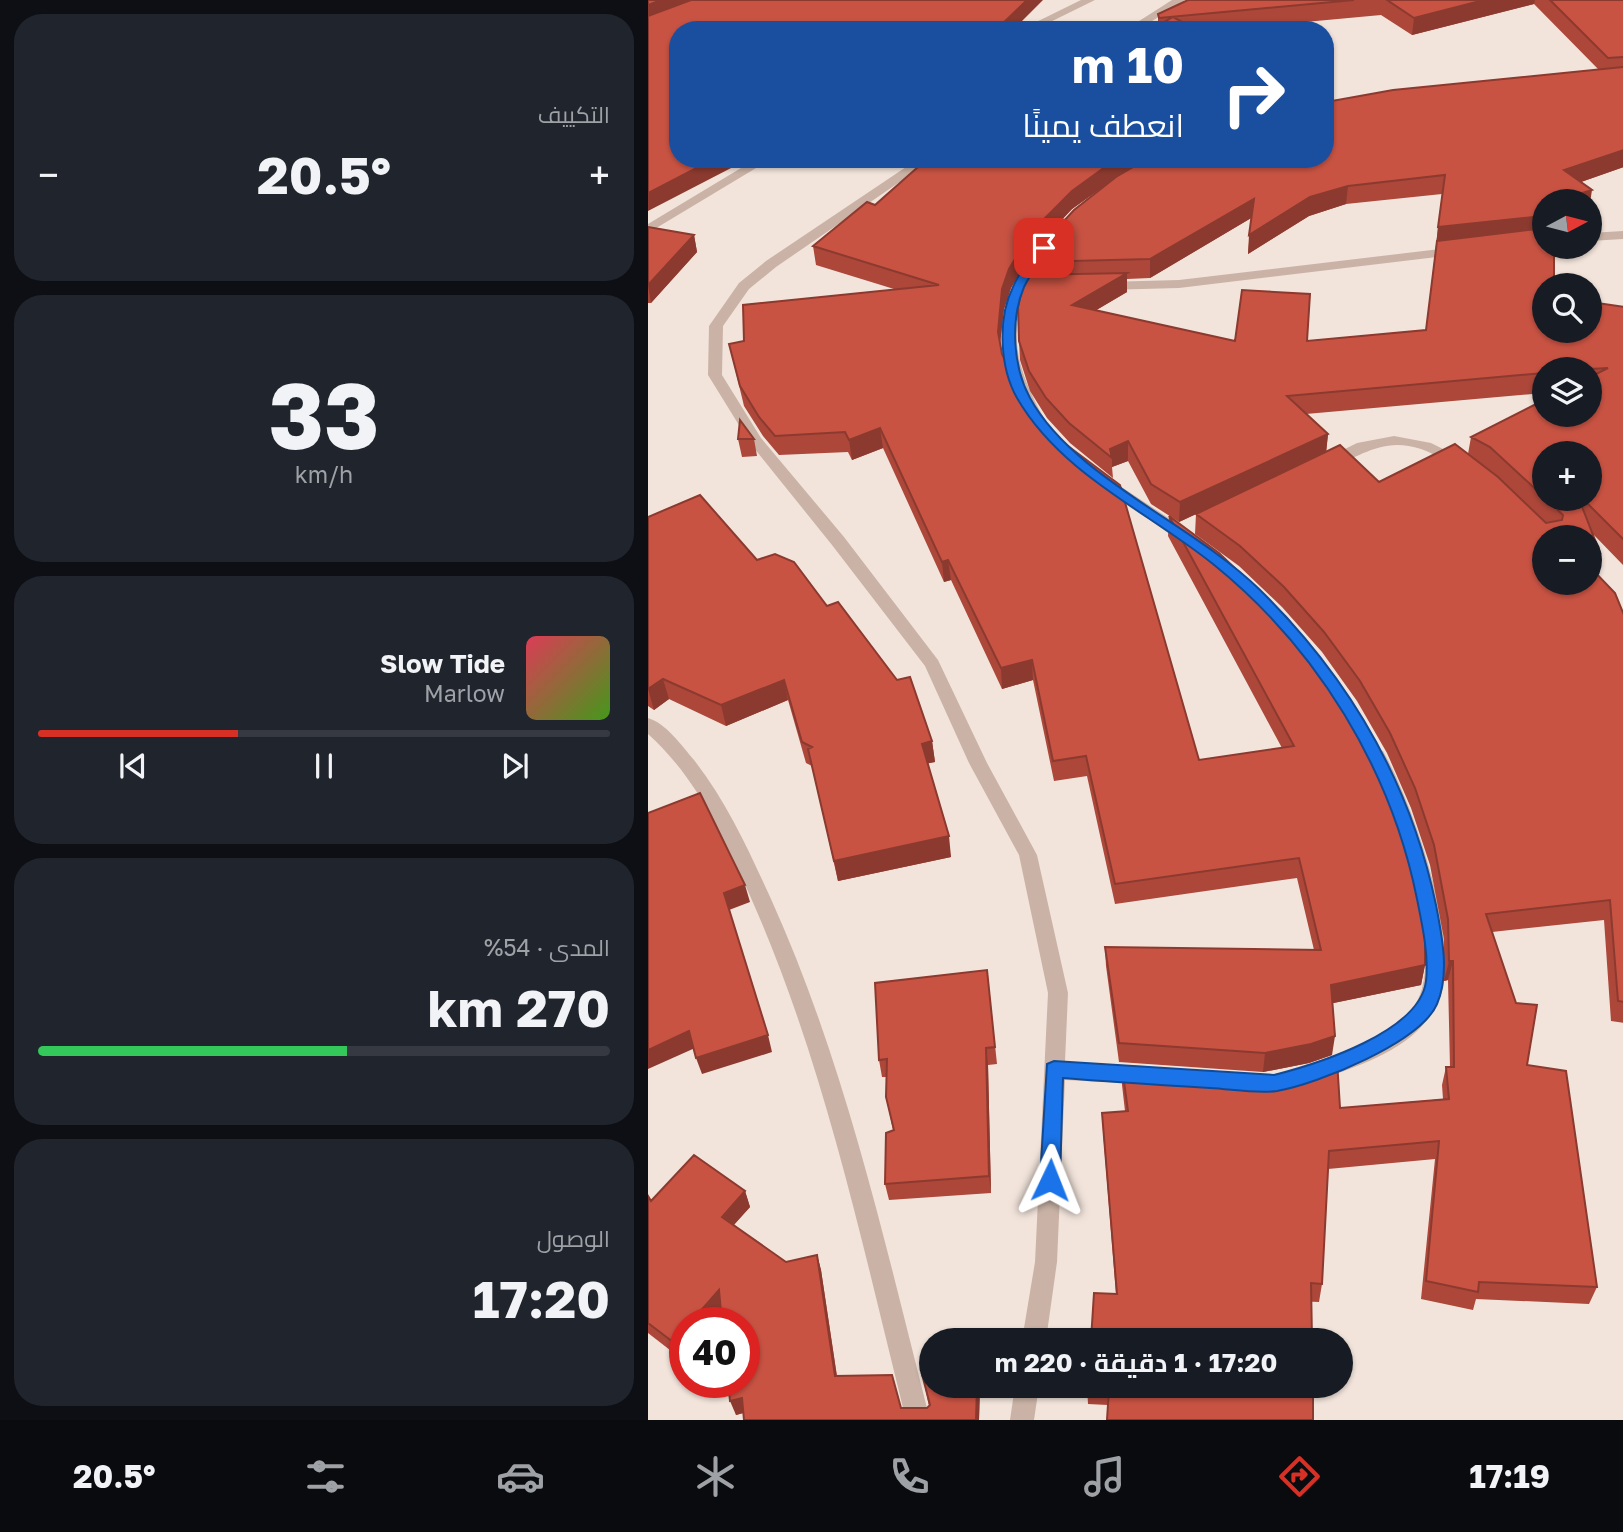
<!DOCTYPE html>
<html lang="ar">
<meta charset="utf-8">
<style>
:root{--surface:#171b24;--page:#20242c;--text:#f1f3f6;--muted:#9ea1a6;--line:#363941;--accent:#d93025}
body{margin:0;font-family:"Golos Text",Cairo,sans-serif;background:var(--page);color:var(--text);direction:rtl;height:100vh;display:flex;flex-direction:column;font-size:26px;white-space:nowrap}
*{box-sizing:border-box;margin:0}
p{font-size:23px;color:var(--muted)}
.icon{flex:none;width:38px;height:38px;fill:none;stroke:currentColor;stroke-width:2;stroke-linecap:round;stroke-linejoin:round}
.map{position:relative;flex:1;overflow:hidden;direction:ltr}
.side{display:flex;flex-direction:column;gap:14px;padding:14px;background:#0d0f14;width:648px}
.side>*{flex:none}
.banner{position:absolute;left:21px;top:21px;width:665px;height:147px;border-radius:28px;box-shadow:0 2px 5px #0004;direction:rtl;background:#1a4fa0;color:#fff;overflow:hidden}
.needle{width:46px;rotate:83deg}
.fabs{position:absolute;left:884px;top:189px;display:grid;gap:14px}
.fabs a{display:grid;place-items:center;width:70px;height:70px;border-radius:50%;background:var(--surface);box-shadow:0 2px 5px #0004;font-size:35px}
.speed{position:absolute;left:21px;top:1307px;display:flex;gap:14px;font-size:35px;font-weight:700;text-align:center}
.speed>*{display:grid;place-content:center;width:91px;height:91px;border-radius:50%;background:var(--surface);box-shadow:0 2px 5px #0004;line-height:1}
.speed .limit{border:10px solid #d22;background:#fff;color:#111}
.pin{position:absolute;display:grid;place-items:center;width:60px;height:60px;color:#fff;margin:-30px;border-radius:14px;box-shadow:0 4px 10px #0006}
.me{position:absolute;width:77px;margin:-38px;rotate:2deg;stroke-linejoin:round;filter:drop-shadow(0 0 5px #0008)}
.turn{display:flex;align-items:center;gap:24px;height:147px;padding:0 35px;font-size:32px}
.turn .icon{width:91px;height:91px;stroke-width:2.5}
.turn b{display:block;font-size:49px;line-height:60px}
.big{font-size:52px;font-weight:700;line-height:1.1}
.side .tile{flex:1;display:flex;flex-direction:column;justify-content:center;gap:10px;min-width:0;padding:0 24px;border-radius:28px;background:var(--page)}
.side .dial{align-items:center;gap:0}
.dial b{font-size:91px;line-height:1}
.song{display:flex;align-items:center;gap:21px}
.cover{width:84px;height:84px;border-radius:10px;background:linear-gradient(135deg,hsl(350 70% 55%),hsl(100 70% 35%))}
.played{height:7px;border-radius:4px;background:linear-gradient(90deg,var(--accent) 35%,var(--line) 35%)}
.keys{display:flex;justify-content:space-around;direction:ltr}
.heat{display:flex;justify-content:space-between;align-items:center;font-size:38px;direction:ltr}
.charge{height:10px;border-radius:5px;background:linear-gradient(90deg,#34c759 54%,var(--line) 0)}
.trip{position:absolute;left:271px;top:1328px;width:434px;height:70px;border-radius:35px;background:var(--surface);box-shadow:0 2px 5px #0004;font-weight:700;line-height:70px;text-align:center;direction:rtl}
.tabs{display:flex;height:112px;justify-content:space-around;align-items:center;background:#090b0e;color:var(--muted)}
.tabs .icon{width:49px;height:49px}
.tabs .selected{color:var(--accent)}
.tabs b{font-size:32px;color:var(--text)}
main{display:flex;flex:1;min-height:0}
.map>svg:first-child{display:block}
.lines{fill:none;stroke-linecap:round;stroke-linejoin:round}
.minor{fill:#cab3a6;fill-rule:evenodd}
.wall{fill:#ac473a;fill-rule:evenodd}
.shaded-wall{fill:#8c3a2f}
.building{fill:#c85343;stroke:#8c3a2f;stroke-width:2}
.route{fill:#1a73e8;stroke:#114b97;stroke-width:2}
</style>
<main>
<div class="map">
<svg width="976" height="1420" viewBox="0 0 976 1420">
<rect width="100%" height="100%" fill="#f2e4db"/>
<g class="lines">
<path class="minor" d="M433 0H447L386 30H372Z
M524 0H537L490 30H477Z
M108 159H123L0 233V224Z
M270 159H285L128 267 101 289 75 326 74 375 113 438 196 537 290 660 339 763 389 855 420 993 417 1062 498 1066 505 1069 509 1075 505 1081 498 1084 417 1080 409 1262 398 1340H374L387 1262 400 993 371 855 321 763 277 666 184 545 102 443 60 375 61 326 91 283 118 261Z
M976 231V239L942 241V233Z
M401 237 407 241C359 310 356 350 399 423L392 427 385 423C353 369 343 327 374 270 380 260 390 241 401 237Z
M809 247 816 251 814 254 531 288 457 290 450 286 457 282 531 280Z
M746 436 783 443 821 462 813 467C799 463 787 454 773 449 733 436 714 458 679 467L671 462 709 443Z
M457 476 546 535 548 539 546 543H534L452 484 449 481 452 478Z
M0 718C18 723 34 746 46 760 79 802 101 851 123 899 198 1065 237 1244 282 1420H258C214 1244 177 1065 103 898 77 839 49 778 0 734Z
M729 749 735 751C764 802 806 924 796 981 794 996 788 1009 779 1020 755 1052 705 1068 668 1081L661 1078 658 1072 661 1066C695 1051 737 1039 763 1010 805 964 743 807 720 756L723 751Z
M367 1386H391L386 1420H362Z"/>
</g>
<path class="wall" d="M540 0H976V167L933 182 896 201V331L976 307V566L945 534 952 553 947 573 976 615V1023L963 1021 956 920 844 932 879 1065 949 1287 941 1304 828 1299 825 1310 773 1299 787 1159 680 1169 674 1284 671 1302 468 1294 455 1132 454 1113 477 1111 474 1085V1067L692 1108 795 1099 794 1085 798 1067H802L800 980 796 981V939L782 865 763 808 739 753 709 701 674 652 634 607 591 566 547 534 548 514 531 522 503 504 480 461 464 467 465 478 422 443 399 418 382 391 372 360 371 341 385 275V262L465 180 424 209 385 250 363 288 356 309 352 344 354 354 551 760 634 748 520 536 521 516 777 965 773 985 685 1003 684 1055 661 1063 615 1072 471 1062 458 966 457 947 666 950 649 878 467 904 439 776 406 781 385 680 354 689 303 580 296 582 235 448 204 460 200 452 131 455 115 436 96 406 81 344 96 341 246 289 168 265 165 246 227 205 279 159H677L684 101 951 70 886 4 764 35 733 15 570 30H502L510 25V14ZM794 194 778 330 659 341H587L448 310 479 292V279L502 278 603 218 600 254 661 216 698 204ZM896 369H942V415L823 437 820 454 731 482 678 452 680 434 658 414 896 393ZM896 453 942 499H896Z
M0 227 46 235 49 252 3 303H0Z
M90 439H106L109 456 94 457Z
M0 517 109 560 179 606 284 741 287 762 280 763 303 857 190 881 164 766 158 763 140 700 78 726 21 699 6 710 0 706Z
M339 970 349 1064 340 1065 343 1193 241 1200 237 1184 245 1130 238 1097 239 1077H234L231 1060Z
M97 1191 102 1207 86 1225 138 1262 169 1255 173 1270 189 1376 253 1408H279L281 1406 274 1374 284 1386H332L331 1420 95 1413 88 1415 73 1310 31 1357 0 1333V1196L3 1201Z
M439 1386H665L460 1405 440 1404Z"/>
<path class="shaded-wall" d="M13 0H61L0 21V5Z
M379 0H395L365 30H348Z
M836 0H887L886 4 764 35 766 18Z
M976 150V167L913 189 916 170Z
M66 159H89L85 167 0 211V193Z
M468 159H507L474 173 424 209 385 250 363 288 356 309 351 352 350 332 354 289 361 269 384 231 424 191Z
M700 186 698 204 661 216 600 254 601 235 662 197Z
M944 190 942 203V201H908Z
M606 199 605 217 502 278V259Z
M896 216V234L788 246 790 227Z
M46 235 49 252 3 303 0 285Z
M479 273V292L425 324 424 305Z
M232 428 235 448 204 460 201 440Z
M680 434 678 454 531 522 532 502Z
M480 441V461L464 467V458L462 449Z
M300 560 303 580 296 582 294 562Z
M384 660 385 680 354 689 353 668Z
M15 679 21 699 6 710 0 689Z
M136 680 140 700 78 726 73 705Z
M284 741 287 762 277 764 274 744Z
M301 836 303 857 190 881 186 861Z
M97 885 102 902 81 910 76 893Z
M801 961H805L800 980 796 981Z
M777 965 773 985 681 1004 683 985Z
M41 1031 47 1048 0 1069V1050Z
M120 1035 124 1052 54 1074 48 1058Z
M687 1036 684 1055 661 1063 615 1072 617 1053Z
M338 1048 340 1065 343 1193 341 1176Z
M97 1191 102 1207 79 1232 74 1217Z
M169 1255 173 1270 191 1391 187 1376Z
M71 1290 77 1305 61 1323H42Z
M37 1329V1351L31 1357 25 1342Z
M329 1386H332L331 1420H328Z
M94 1398 99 1412 88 1415 82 1401Z"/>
<path class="building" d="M0 0H13L0 5Z
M43 0H379L348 30H30V159H66L0 193V16Z
M540 0H706L511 18 510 14Z
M739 0H836L766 18Z
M902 0H976V57L960 58Z
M525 17 549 30H502Z
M976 67V150L916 170 944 190 908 201H896V216L790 227 797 175 700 186 662 197 601 235 606 199 502 259 385 262 402 236 426 210 468 177 499 159H677V98L684 101 745 90Z
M279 159H468L424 191 384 231 361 269 354 289 350 332 354 354 377 401 416 443 472 485 551 760 646 746 521 516 571 553 638 617 694 691 738 772 758 826 767 864 777 937V965L683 985 687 1036 663 1044 617 1053 471 1043 457 947 673 950 651 858 467 884 438 756 405 761 384 660 353 668 300 560 294 562 232 428 201 440 197 432 127 436 111 417 92 386 81 344 96 341 95 305 291 285 165 246 219 202 227 205Z
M0 227 46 235 0 285Z
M896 228V247H906V285H896V331H942V302L976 307V540L935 499H942V453H896V497L842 447 823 437 896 400V415H942V377L960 368 942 369H896V373L639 396 680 434 532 502 503 484 480 441 462 449 464 458 421 423 398 398 381 371 371 341 370 307 377 275 479 273 424 305 587 341 594 290 662 294 659 341 778 330 789 241Z
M92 420 106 439H90Z
M807 444 850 477 898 523 914 520 915 515 898 499H931L952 553H945L944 561 942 562V537H896V583H942V567L967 593 976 615V1002L970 1001 962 900 838 914 868 1003 889 1005 879 1065 918 1071 949 1287 831 1282 830 1292 778 1281 791 1141 681 1151 674 1284 663 1283 664 1340H443L446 1293 469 1294 454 1113 480 1111 474 1067 613 1077 648 1072 689 1060 692 1108 801 1099 798 1067H806L805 961H801L800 919 786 845 767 788 742 733 712 681 676 632 636 587 592 546 548 514 692 445 731 482Z
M52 495 109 560 127 554 146 562 179 606 190 602 249 680 262 677 284 741 274 744 301 836 186 861 160 749 164 747 154 742 136 680 73 705 15 679 0 689V517Z
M52 793 97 885 76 893 120 1035 48 1058 41 1031 0 1050V813Z
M339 970 347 1047 338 1048 341 1176 237 1184 238 1133 246 1130 238 1097 239 1059 231 1060 227 983Z
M46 1155 97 1191 74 1217 138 1262 169 1255 187 1376 244 1375 253 1408H279L282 1405 274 1374H284V1386H329L328 1420H96L94 1398 82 1401 80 1382H96V1323H74L71 1290 42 1323H37V1329L25 1342 0 1323V1196L3 1201Z
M439 1386H665V1420H459L461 1389 439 1387Z"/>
<path class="route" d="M391 245 402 248C394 260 382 274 376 287 362 320 365 367 382 398 425 477 546 525 611 589 702 678 762 781 788 905 794 936 802 974 789 1004 773 1042 670 1084 629 1091 608 1094 583 1089 562 1088 513 1085 464 1082 415 1078L412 1180 409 1186 402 1189 395 1186 392 1180 399 1064 406 1061 626 1075C669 1064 772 1032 778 981 781 955 774 924 769 899 743 769 669 648 565 564 499 511 413 474 369 398 352 368 349 319 365 287 371 272 383 259 391 245Z"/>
</svg>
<div class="fabs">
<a><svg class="needle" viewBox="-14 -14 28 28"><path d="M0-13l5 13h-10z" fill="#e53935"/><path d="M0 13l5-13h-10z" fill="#9ea1a6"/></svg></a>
<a><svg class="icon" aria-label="search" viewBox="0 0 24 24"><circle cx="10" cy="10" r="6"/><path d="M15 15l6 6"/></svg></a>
<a><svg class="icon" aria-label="layers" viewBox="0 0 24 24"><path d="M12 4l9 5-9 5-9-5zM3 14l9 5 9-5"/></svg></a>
<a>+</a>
<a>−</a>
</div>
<div class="speed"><div class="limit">40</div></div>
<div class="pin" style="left:396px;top:248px;background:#d93025"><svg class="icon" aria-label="arrive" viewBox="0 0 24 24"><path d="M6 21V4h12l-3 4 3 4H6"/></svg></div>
<svg class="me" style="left:402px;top:1180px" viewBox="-20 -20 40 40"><path d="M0-17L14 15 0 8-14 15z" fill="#1a73e8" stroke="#fff" stroke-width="4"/></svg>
<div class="trip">17:20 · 1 دقيقة · 220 m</div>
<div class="banner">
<div class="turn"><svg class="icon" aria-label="right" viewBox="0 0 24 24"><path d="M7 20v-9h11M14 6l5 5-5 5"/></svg><div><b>10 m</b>انعطف يمينًا</div></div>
</div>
</div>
<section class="side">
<div class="tile"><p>التكييف</p>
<div class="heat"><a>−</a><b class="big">20.5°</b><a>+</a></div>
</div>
<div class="tile dial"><b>33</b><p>km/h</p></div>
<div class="tile">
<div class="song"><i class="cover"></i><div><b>Slow Tide</b><p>Marlow</p></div></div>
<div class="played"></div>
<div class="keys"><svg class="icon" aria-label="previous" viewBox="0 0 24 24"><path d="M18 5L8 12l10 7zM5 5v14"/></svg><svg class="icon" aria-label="pause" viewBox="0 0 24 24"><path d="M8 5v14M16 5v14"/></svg><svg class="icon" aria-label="next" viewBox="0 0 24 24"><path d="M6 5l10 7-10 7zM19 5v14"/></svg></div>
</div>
<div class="tile"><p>المدى · 54%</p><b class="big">270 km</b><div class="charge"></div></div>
<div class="tile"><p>الوصول</p><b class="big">17:20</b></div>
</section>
</main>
<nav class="tabs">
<b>17:19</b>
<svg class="icon selected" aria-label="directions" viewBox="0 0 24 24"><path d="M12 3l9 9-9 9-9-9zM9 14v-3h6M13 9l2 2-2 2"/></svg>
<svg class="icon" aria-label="music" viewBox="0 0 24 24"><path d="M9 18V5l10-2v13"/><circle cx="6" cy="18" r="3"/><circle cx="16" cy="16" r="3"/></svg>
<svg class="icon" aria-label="phone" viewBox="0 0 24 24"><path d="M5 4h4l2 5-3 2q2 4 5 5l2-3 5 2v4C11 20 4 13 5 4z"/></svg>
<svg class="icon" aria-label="climate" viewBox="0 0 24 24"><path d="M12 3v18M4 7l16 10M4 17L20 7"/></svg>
<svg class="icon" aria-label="car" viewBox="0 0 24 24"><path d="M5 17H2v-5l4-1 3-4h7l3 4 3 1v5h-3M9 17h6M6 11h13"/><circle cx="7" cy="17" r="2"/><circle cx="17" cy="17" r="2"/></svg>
<svg class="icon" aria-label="filters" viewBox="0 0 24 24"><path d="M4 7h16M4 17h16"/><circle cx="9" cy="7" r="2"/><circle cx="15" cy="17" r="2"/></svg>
<b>20.5°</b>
</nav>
